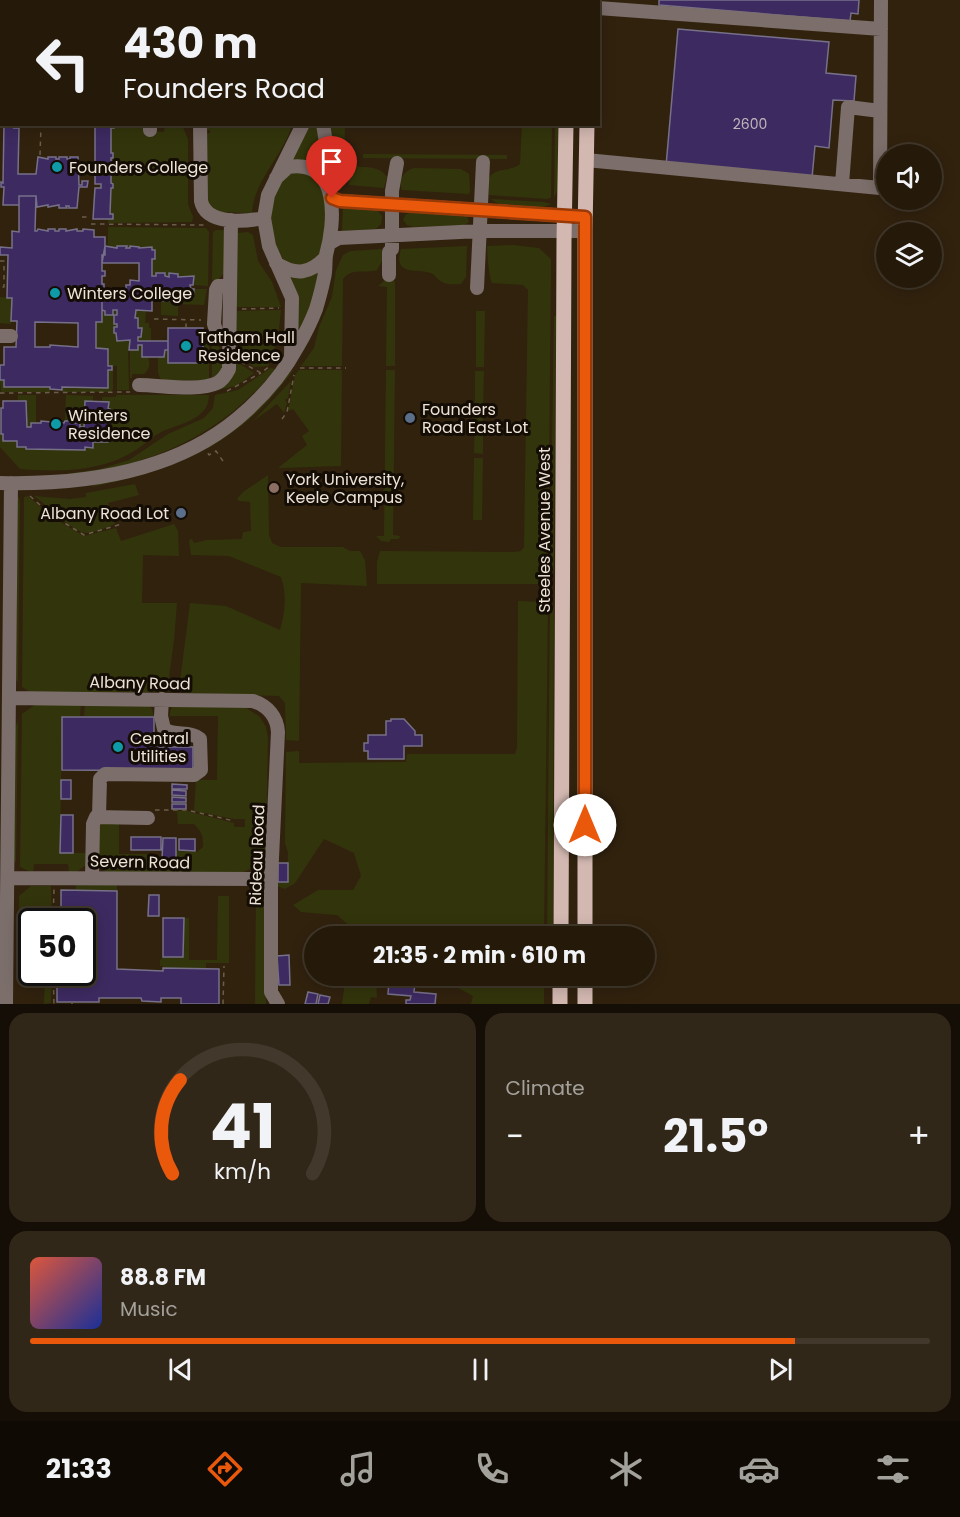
<!DOCTYPE html>
<meta charset="utf-8">
<style>
:root{--surface:#251a0a;--page:#312718;--text:#f1f3f6;--muted:#a3a19c;--line:#42382b;--accent:#ea580c}
body{margin:0;font-family:Poppins,sans-serif;background:var(--page);color:var(--text);height:100vh;display:flex;flex-direction:column;font-size:22px;white-space:nowrap}
*{box-sizing:border-box;margin:0}
p{font-size:20px;color:var(--muted)}
.icon{flex:none;width:33px;height:33px;fill:none;stroke:currentColor;stroke-width:2;stroke-linecap:round;stroke-linejoin:round}
.map{position:relative;height:1004px;overflow:hidden}
.details{display:flex;flex-direction:column;gap:9px;padding:9px;background:#140e06;flex:1}
.details>*{flex:none}
.hud{position:absolute;left:0px;top:0px;width:600px;height:126px;box-shadow:0 3px 15px #0003,0 0 0 2px var(--line);background:#251a0a;color:var(--text);overflow:hidden}
.fabs{position:absolute;left:876px;top:144px;display:grid;gap:12px}
.fabs a{display:grid;place-items:center;width:66px;height:66px;border-radius:50%;background:var(--surface);box-shadow:0 3px 15px #0003,0 0 0 2px var(--line);font-size:30px}
.speed{position:absolute;left:18px;top:908px;display:flex;gap:12px;font-size:30px;font-weight:700;text-align:center}
.speed>*{display:grid;place-content:center;width:78px;height:78px;border-radius:50%;background:var(--surface);box-shadow:0 3px 15px #0003,0 0 0 2px var(--line);line-height:1}
.speed .limit{border:3px solid #111;border-radius:9px;background:#fff;color:#111}
.pin{position:absolute;display:grid;place-items:center;width:51px;height:51px;color:#fff;margin:-62px -26px;border-radius:50% 50% 50% 0;rotate:-45deg;box-shadow:0 0 6px #0007}
.pin .icon{rotate:45deg}
.me{position:absolute;width:66px;margin:-33px;rotate:0deg;stroke-linejoin:round;filter:drop-shadow(0 0 4px #0008)}
.turn{display:flex;align-items:center;gap:21px;height:126px;padding:0 24px;font-size:27px}
.turn .icon{width:78px;height:78px;stroke-width:2.5}
.turn b{display:block;font-size:42px;line-height:51px}
.big{font-size:45px;font-weight:700;line-height:1.1}
.details .widget{flex:1;display:flex;flex-direction:column;justify-content:center;gap:9px;min-width:0;padding:0 21px;border-radius:18px;background:var(--page)}
.details .dial{align-items:center;gap:0}
.dial svg{height:156px;overflow:visible;fill:none;stroke:var(--line);stroke-width:7;stroke-linecap:round;text-anchor:middle}
.dial text{fill:var(--text);stroke:none}
.song{display:flex;align-items:center;gap:18px}
.cover{width:72px;height:72px;border-radius:9px;background:linear-gradient(135deg,hsl(10 70% 55%),hsl(230 70% 35%))}
.played{height:6px;border-radius:3px;background:linear-gradient(90deg,var(--accent) 85%,var(--line) 85%)}
.keys{display:flex;justify-content:space-around;direction:ltr}
.heat{display:flex;justify-content:space-between;align-items:center;font-size:33px;direction:ltr}
.details .tiles{flex:1;display:grid;gap:9px;grid-template-columns:1fr 1fr}
.widget:last-child{grid-column:span 2}
.trip{position:absolute;left:304px;top:926px;width:351px;height:60px;border-radius:30px;background:var(--surface);box-shadow:0 3px 15px #0003,0 0 0 2px var(--line);font-weight:700;line-height:60px;text-align:center}
.menu{display:flex;height:96px;justify-content:space-around;align-items:center;background:#0f0a04;color:var(--muted)}
.menu .icon{width:42px;height:42px}
.menu .selected{color:var(--accent)}
.menu b{font-size:27px;color:var(--text)}
.map>svg:first-child{display:block}
.green{fill:#32350b}
.building{fill:#3d2a61;stroke:#777089;stroke-width:1.5;fill-rule:evenodd}
.lines{fill:none;stroke-linecap:round;stroke-linejoin:round}
.path{stroke:#6a5d4b;stroke-width:1.5;stroke-dasharray:4.5 4.5;stroke-linecap:butt}
.minor{stroke:#7c6e6b;stroke-width:14}
.major{stroke:#d3b8b1;stroke-width:15}
.route-casing{stroke:#983908;stroke-width:15}
.route{stroke:#ea580c;stroke-width:10}
.culture-dot{fill:#0f9aa8;stroke:#140d05;stroke-width:2}
.service-dot{fill:#5c6f8a;stroke:#140d05;stroke-width:2}
.education-dot{fill:#8d6e63;stroke:#140d05;stroke-width:2}
.labels{text-anchor:middle;dominant-baseline:central;stroke-width:6;stroke-linejoin:round;paint-order:stroke}
.number-label{font-size:14px;fill:#c1b5ba}
.poi-label{font-size:16px;fill:#ede3d7;stroke:#140d05;text-anchor:start}
.street-label{font-size:16px;fill:#ede3d7;stroke:#140d05}
</style>
<div class="map">
<svg width="960" height="1004" viewBox="0 0 960 1004">
<rect width="100%" height="100%" fill="#31220e"/>
<path class="green" d="M0 0H268L269 1 2 2 0 51Z
M114 125H144L145 131 164 132 165 125H182L188 139V204L193 217 192 222 108 223V219L113 214H110L111 188H113V184L111 183V158H113V154L111 153V128Z
M204 125H292C283 156 254 180 252 213L217 212V210L214 211 206 202 204 134 210 133V130H204Z
M307 125H320L326 173 291 162Z
M328 125H345L344 183 340 191 336 188Z
M522 125H552L551 198 547 199 489 195C483 162 508 175 520 164Z
M555 125H559V187L554 198Z
M363 154 507 155V159L363 158Z
M350 162 353 166C366 168 379 165 387 177L384 188 349 185Z
M414 168 461 169 469 174 470 191 469 194 402 190C398 179 404 171 414 168Z
M304 169 320 183 329 214 319 256 309 266 290 267C273 249 267 229 271 204 273 194 281 182 286 173Z
M491 199 544 202 551 204C540 211 500 209 491 199Z
M343 206 377 210 382 216 381 224 376 229 342 231Z
M413 211 467 216 469 222 464 225 414 227 407 225 403 220 405 215Z
M108 227 206 228 209 232 208 286 193 285V276L178 277V274L169 273V277L156 273V276H152V259H155V250H152V247L139 248V247L126 248 127 247 114 248 108 246Z
M216 230H225L226 271 216 282 212 280 213 232Z
M248 232 253 235 258 261 272 282 281 307H236L237 233Z
M513 245 539 248 551 259 548 580 542 584H377V562L380 551 514 552 521 551 524 547 528 290 523 285 492 283C489 278 487 252 487 246Z
M467 246 466 277 461 284C453 284 445 286 438 279 435 276 435 275 431 273 419 268 392 277 401 249Z
M382 249 383 259 377 270C365 274 352 267 343 279L342 366H301L314 348 319 327 332 297 336 270 343 255 350 251Z
M323 267 299 339 287 273Z
M385 280H394L395 283V366H386L387 287 378 286Z
M194 289H207L204 305 178 304V316L161 315V301L165 297 193 298Z
M0 297 12 298 11 324 0 323Z
M102 310H117V315H114V323L117 324V327H114V333H116L117 341 130 340 129 350H128L129 390H117V366H108V349L96 348V322L102 321Z
M136 310 146 311 145 323H149V328H151V341H138V337L141 336 142 328H138V319L135 318Z
M281 310 278 337 268 366 254 367 237 356 236 311Z
M476 311H485L484 367H476Z
M554 316H556V336L554 569 550 584Z
M203 336 209 340V380L166 381 160 378 158 373V357H164L165 350H168V363H203Z
M212 340 225 354C225 367 221 372 212 379Z
M138 345H142C148 355 154 366 144 374H132V378H130V350H138Z
M235 361 254 373 236 386 217 390Z
M271 368 275 369C234 421 178 453 113 468 94 472 78 475 59 475L100 469 129 460 168 434 204 418 213 408 215 395 238 390Z
M108 370H113V389L111 392H62V387L108 388Z
M290 370H293C241 444 177 470 91 487L98 483 175 462Z
M299 370H342L341 466 278 468 307 445 302 436 309 431 293 409 288 411 295 375Z
M386 370H395L393 535 400 536 399 539H391L389 542 381 541 376 536H384Z
M475 371H484L483 410H475Z
M0 380H4V387H50V392H1Z
M291 381 288 398 285 400 287 403 284 413 277 404 253 421Z
M18 395H36V423H32L31 427H27V408L18 401Z
M66 395 93 396V401L84 408V427H80L79 423 65 421Z
M116 395H209C209 419 182 423 163 431 151 437 141 448 129 454 97 472 55 472 20 469L0 447V430L1 434H3V441H17V447H93V442H108L110 435V409H108V402H102V397H116Z
M475 414H483V454L474 453Z
M474 458H483L482 520H473Z
M268 475 269 535 272 543 281 547H343L350 551H360L365 560 367 586 301 583 299 741 286 740 285 703 279 696 184 693 179 689 190 603 226 606 280 630C285 612 287 595 281 577L229 556 191 555 189 540 192 539 194 543 207 540 242 539 243 532 251 531 250 502 239 501 237 499 243 492Z
M135 484 139 495 108 503 115 524C107 527 95 533 86 533 71 531 47 505 34 496L70 499 86 497V493Z
M28 496 52 517 84 536 116 528 121 541 174 524 178 531 179 556 143 555 142 603H177L174 640 167 692H30L22 687 24 497Z
M17 497H19L20 503 18 683 16 679Z
M518 601 548 602 544 936H351L354 930 337 915 301 912 293 905 318 890H353L361 876 354 853 324 839 295 883 285 889 277 886 278 882 287 881 288 853 285 843 286 752 299 751V763L406 762 407 754H515L517 748Z
M550 602H552L554 609 553 936H547Z
M81 703 80 716 62 717 60 853H88L86 865 75 873H69L68 864H34L33 873 20 867 22 714 36 704Z
M85 703 148 705 152 709 154 717 84 716Z
M172 706H243L259 716 266 727 268 738 266 844C263 862 252 871 235 874L107 873 99 866 97 827 104 823 119 824V854H157V864H172L173 851 197 852 203 847C204 836 201 831 194 824H178L177 811H187L234 823V827H245V819H234L194 811 196 780H217L218 716H169Z
M18 721 16 863 14 859V731Z
M77 883 114 884 117 886V891H75Z
M31 886H51L52 921H32V972H51V1003L44 1004 45 974 20 973 19 896Z
M256 888 261 892 264 898 266 1004H255Z
M218 896H229V963H206V969L163 968V966H160V960L163 957H183L184 918H189V960H217Z
M346 975H376L377 998 371 997 369 1004H342Z
M434 975H544V1004H471L473 996Z"/>
<path class="building" d="M659 0H859L858 14 851 13 850 21 659 5Z
M678 29 829 42 826 73 856 76 854 101 833 100 829 148 815 146 812 178 666 166Z
M4 124H17V127L13 128H19L18 174H36L38 157 48 159V157H56V159H59V157H67V159H70V157H78L79 185H82V181H88L87 187H79L77 208H69V206H66L67 208H59V205L48 207V205L37 207 36 196H19V205H3L4 187H1V182L3 183Z
M95 124H114V128H111V153H113V158H111V183L113 184V188H111L110 214H113V219H93L95 188H101V184H95Z
M19 196H36L35 231H37L38 229 48 231V229H55V231H59V229H66V231L77 229V231H83V229L94 230V237H105V255H102V271H105V276H102V284H104V289H102V322H96V348L108 349V366H112V370H108V388L62 387V390L50 389V387H4V380H0V365H4V347H16L17 321H11L12 298H7L8 255H0V247L12 248V231L19 232ZM35 322 78 323V347L50 345V347H35Z
M105 246 117 248V246H127L126 248H130V246L139 247V248L152 247V250H155V259H152V276H156V273H165V276L169 277V273L178 274V277L194 276 193 285H190L191 289H194L193 298H178V301H169V297H165V301H159V296H152V311L136 310 135 318H138V328H142L141 337H138V341H168V350H165L164 357H142V345H138V350H129L130 340 117 341 116 333H114V327H117V324H114V315H117V310H113V315H105V311L102 310V297H113V289H126V285H130V280L139 281V263H102Z
M168 328H203V363H168Z
M3 401H26L27 427H31V423H41V421L64 423 65 421H70V423H80V427H84L85 401 109 402 108 409H110L108 442H93V448L85 447V450L26 449V447H17V441H3V434H1V408H3Z
M62 717H154V747H193V771L62 770Z
M391 719H404L415 731V735H422V746H404V759H368V751H364V743H368V735H386V721H391Z
M61 780H71V799H61Z
M172 784 187 785V789H172Z
M172 790 186 791V796L172 795Z
M172 797 186 798V802H172Z
M172 804H186V809H172Z
M61 815H73V853H60Z
M131 837H161V850H131Z
M163 838H176V860H162Z
M179 839H195V851L179 850Z
M278 863H288V882H278Z
M61 890 117 891V969L163 971V968L219 969V1004H181V998H161V1002L142 1001 141 998H99V1002H57V972H82V921H61Z
M149 895H159V916H148Z
M163 918H184L183 957H163Z
M289 955 290 985H279L277 956Z
M389 980 415 982 414 992 436 994 435 1004H406V1000H410L411 996 388 994Z
M308 992 318 994 316 1004H305Z
M320 995 330 997 328 1004H318Z"/>
<g class="lines">
<path class="path" d="M0 71H2
M184 124 189 131
M40 155 41 126
M82 217H91
M91 224 204 225
M0 261H4V287H0
M242 309 279 308
M154 319 201 320
M186 328V320
M241 362 261 373 270 366
M300 368H346
M227 391 261 373
M0 393 130 392
M282 419 287 412 294 375
M208 453 209 455 216 451 225 464
M30 496 50 514 84 535 122 524
M155 810H187L234 821
M53 921 54 889
M53 972 54 1004
M72 1002V1004
M223 1004 224 966"/>
<path class="minor" d="M280 0V2
M598 8 881 29
M0 56H2
M150 124V130
M200 124 201 201C206 225 245 222 264 218
M323 124 330 168V189
M586 160 880 188 881 0
M842 184 848 107 880 111
M332 198 340 201 585 217
M330 243 339 238 480 231H585
M276 263C296 276 310 274 326 257
M389 275V252L392 249V191L397 163
M229 286H218L216 290 214 324 217 334 229 336
M477 288 483 162
M0 336H11
M291 356 292 298 269 246 264 218 268 195 303 124
M139 385C161 385 198 392 217 383 223 380 226 375 229 369L231 220
M0 483C81 485 172 473 237 419 261 399 283 374 298 346 305 334 311 322 316 309 319 299 322 288 324 278 326 271 325 263 326 255 335 224 341 158 288 167L276 178
M9 698 253 701C268 706 277 717 278 732L271 879V992L278 1004
M99 816 100 779 105 774 194 775 201 770 200 739C190 730 175 737 164 729L161 716 162 699
M8 878 271 879
M92 878 93 824 96 817 148 818
M6 1004 11 483"/>
<path class="major" d="M568 2V0
M589 2V0
M561 936 564 241 566 124
M585 936V231L587 124
M560 1004V975
M585 1004V975"/>
</g>
<g class="lines">
<defs>
<path id="route" d="M332 198 340 201 585 217V825"/>
</defs>
<use href="#route" class="route-casing"/>
<use href="#route" class="route"/>
</g>
<g class="culture-dot">
<circle cx="57" cy="167" r="6"/>
<circle cx="55" cy="293" r="6"/>
<circle cx="186" cy="346" r="6"/>
<circle cx="56" cy="424" r="6"/>
<circle cx="118" cy="747" r="6"/>
</g>
<g class="service-dot">
<circle cx="410" cy="418" r="6"/>
<circle cx="181" cy="513" r="6"/>
</g>
<circle class="education-dot" cx="274" cy="488" r="6"/>
<g class="labels">
<g class="number-label">
<text x="750" y="124">2600</text>
</g>
<g class="poi-label">
<text x="69" y="167">Founders College</text>
<text x="67" y="293">Winters College</text>
<text x="198" y="337">Tatham Hall<tspan x="198" dy="18">Residence</tspan></text>
<text x="422" y="409">Founders<tspan x="422" dy="18">Road East Lot</tspan></text>
<text x="68" y="415">Winters<tspan x="68" dy="18">Residence</tspan></text>
<text x="286" y="479">York University,<tspan x="286" dy="18">Keele Campus</tspan></text>
<text x="169" y="513" text-anchor="end">Albany Road Lot</text>
<text x="130" y="738">Central<tspan x="130" dy="18">Utilities</tspan></text>
</g>
<g class="street-label">
<text transform="translate(544 530) rotate(-90)">Steeles Avenue West</text>
<text transform="translate(140 683) rotate(1)">Albany Road</text>
<text transform="translate(257 855) rotate(-88)">Rideau Road</text>
<text transform="translate(140 862) rotate(1)">Severn Road</text>
</g>
</g>
</svg>
<div class="fabs">
<a><svg class="icon" aria-label="sound" viewBox="0 0 24 24"><path d="M4 9h4l5-4v14l-5-4H4zM17 9q2 3 0 6"/></svg></a>
<a><svg class="icon" aria-label="layers" viewBox="0 0 24 24"><path d="M12 4l9 5-9 5-9-5zM3 14l9 5 9-5"/></svg></a>
</div>
<div class="speed"><div class="limit">50</div></div>
<div class="pin" style="left:332px;top:198px;background:#d93025"><svg class="icon" aria-label="arrive" viewBox="0 0 24 24"><path d="M6 21V4h12l-3 4 3 4H6"/></svg></div>
<svg class="me" style="left:585px;top:825px" viewBox="-20 -20 40 40"><circle r="19" fill="#fff"/><path d="M0-13L10 11 0 6-10 11z" fill="#ea580c"/></svg>
<div class="trip">21:35 · 2 min · 610 m</div>
<div class="hud">
<div class="turn"><svg class="icon" aria-label="left" viewBox="0 0 24 24"><path d="M17 20v-9H6M10 6l-5 5 5 5"/></svg><div><b>430 m</b>Founders Road</div></div>
</div>
</div>
<section class="details">
<div class="tiles">
<div class="widget dial"><svg viewBox="0 0 100 80">
<path d="M14 69A42 42 0 1 1 86 69"/>
<path d="M14 69A42 42 0 0 1 18 21" stroke="#ea580c"/>
<text x="50" y="56" font-size="32" font-weight="700">41</text>
<text x="50" y="72" font-size="11">km/h</text>
</svg></div>
<div class="widget"><p>Climate</p>
<div class="heat"><a>−</a><b class="big">21.5°</b><a>+</a></div>
</div>
<div class="widget">
<div class="song"><i class="cover"></i><div><b>88.8 FM</b><p>Music</p></div></div>
<div class="played"></div>
<div class="keys"><svg class="icon" aria-label="previous" viewBox="0 0 24 24"><path d="M18 5L8 12l10 7zM5 5v14"/></svg><svg class="icon" aria-label="pause" viewBox="0 0 24 24"><path d="M8 5v14M16 5v14"/></svg><svg class="icon" aria-label="next" viewBox="0 0 24 24"><path d="M6 5l10 7-10 7zM19 5v14"/></svg></div>
</div>
</div>
</section>
<nav class="menu">
<b>21:33</b>
<svg class="icon selected" aria-label="directions" viewBox="0 0 24 24"><path d="M12 3l9 9-9 9-9-9zM9 14v-3h6M13 9l2 2-2 2"/></svg>
<svg class="icon" aria-label="music" viewBox="0 0 24 24"><path d="M9 18V5l10-2v13"/><circle cx="6" cy="18" r="3"/><circle cx="16" cy="16" r="3"/></svg>
<svg class="icon" aria-label="phone" viewBox="0 0 24 24"><path d="M5 4h4l2 5-3 2q2 4 5 5l2-3 5 2v4C11 20 4 13 5 4z"/></svg>
<svg class="icon" aria-label="climate" viewBox="0 0 24 24"><path d="M12 3v18M4 7l16 10M4 17L20 7"/></svg>
<svg class="icon" aria-label="car" viewBox="0 0 24 24"><path d="M5 17H2v-5l4-1 3-4h7l3 4 3 1v5h-3M9 17h6M6 11h13"/><circle cx="7" cy="17" r="2"/><circle cx="17" cy="17" r="2"/></svg>
<svg class="icon" aria-label="filters" viewBox="0 0 24 24"><path d="M4 7h16M4 17h16"/><circle cx="9" cy="7" r="2"/><circle cx="15" cy="17" r="2"/></svg>
</nav>
